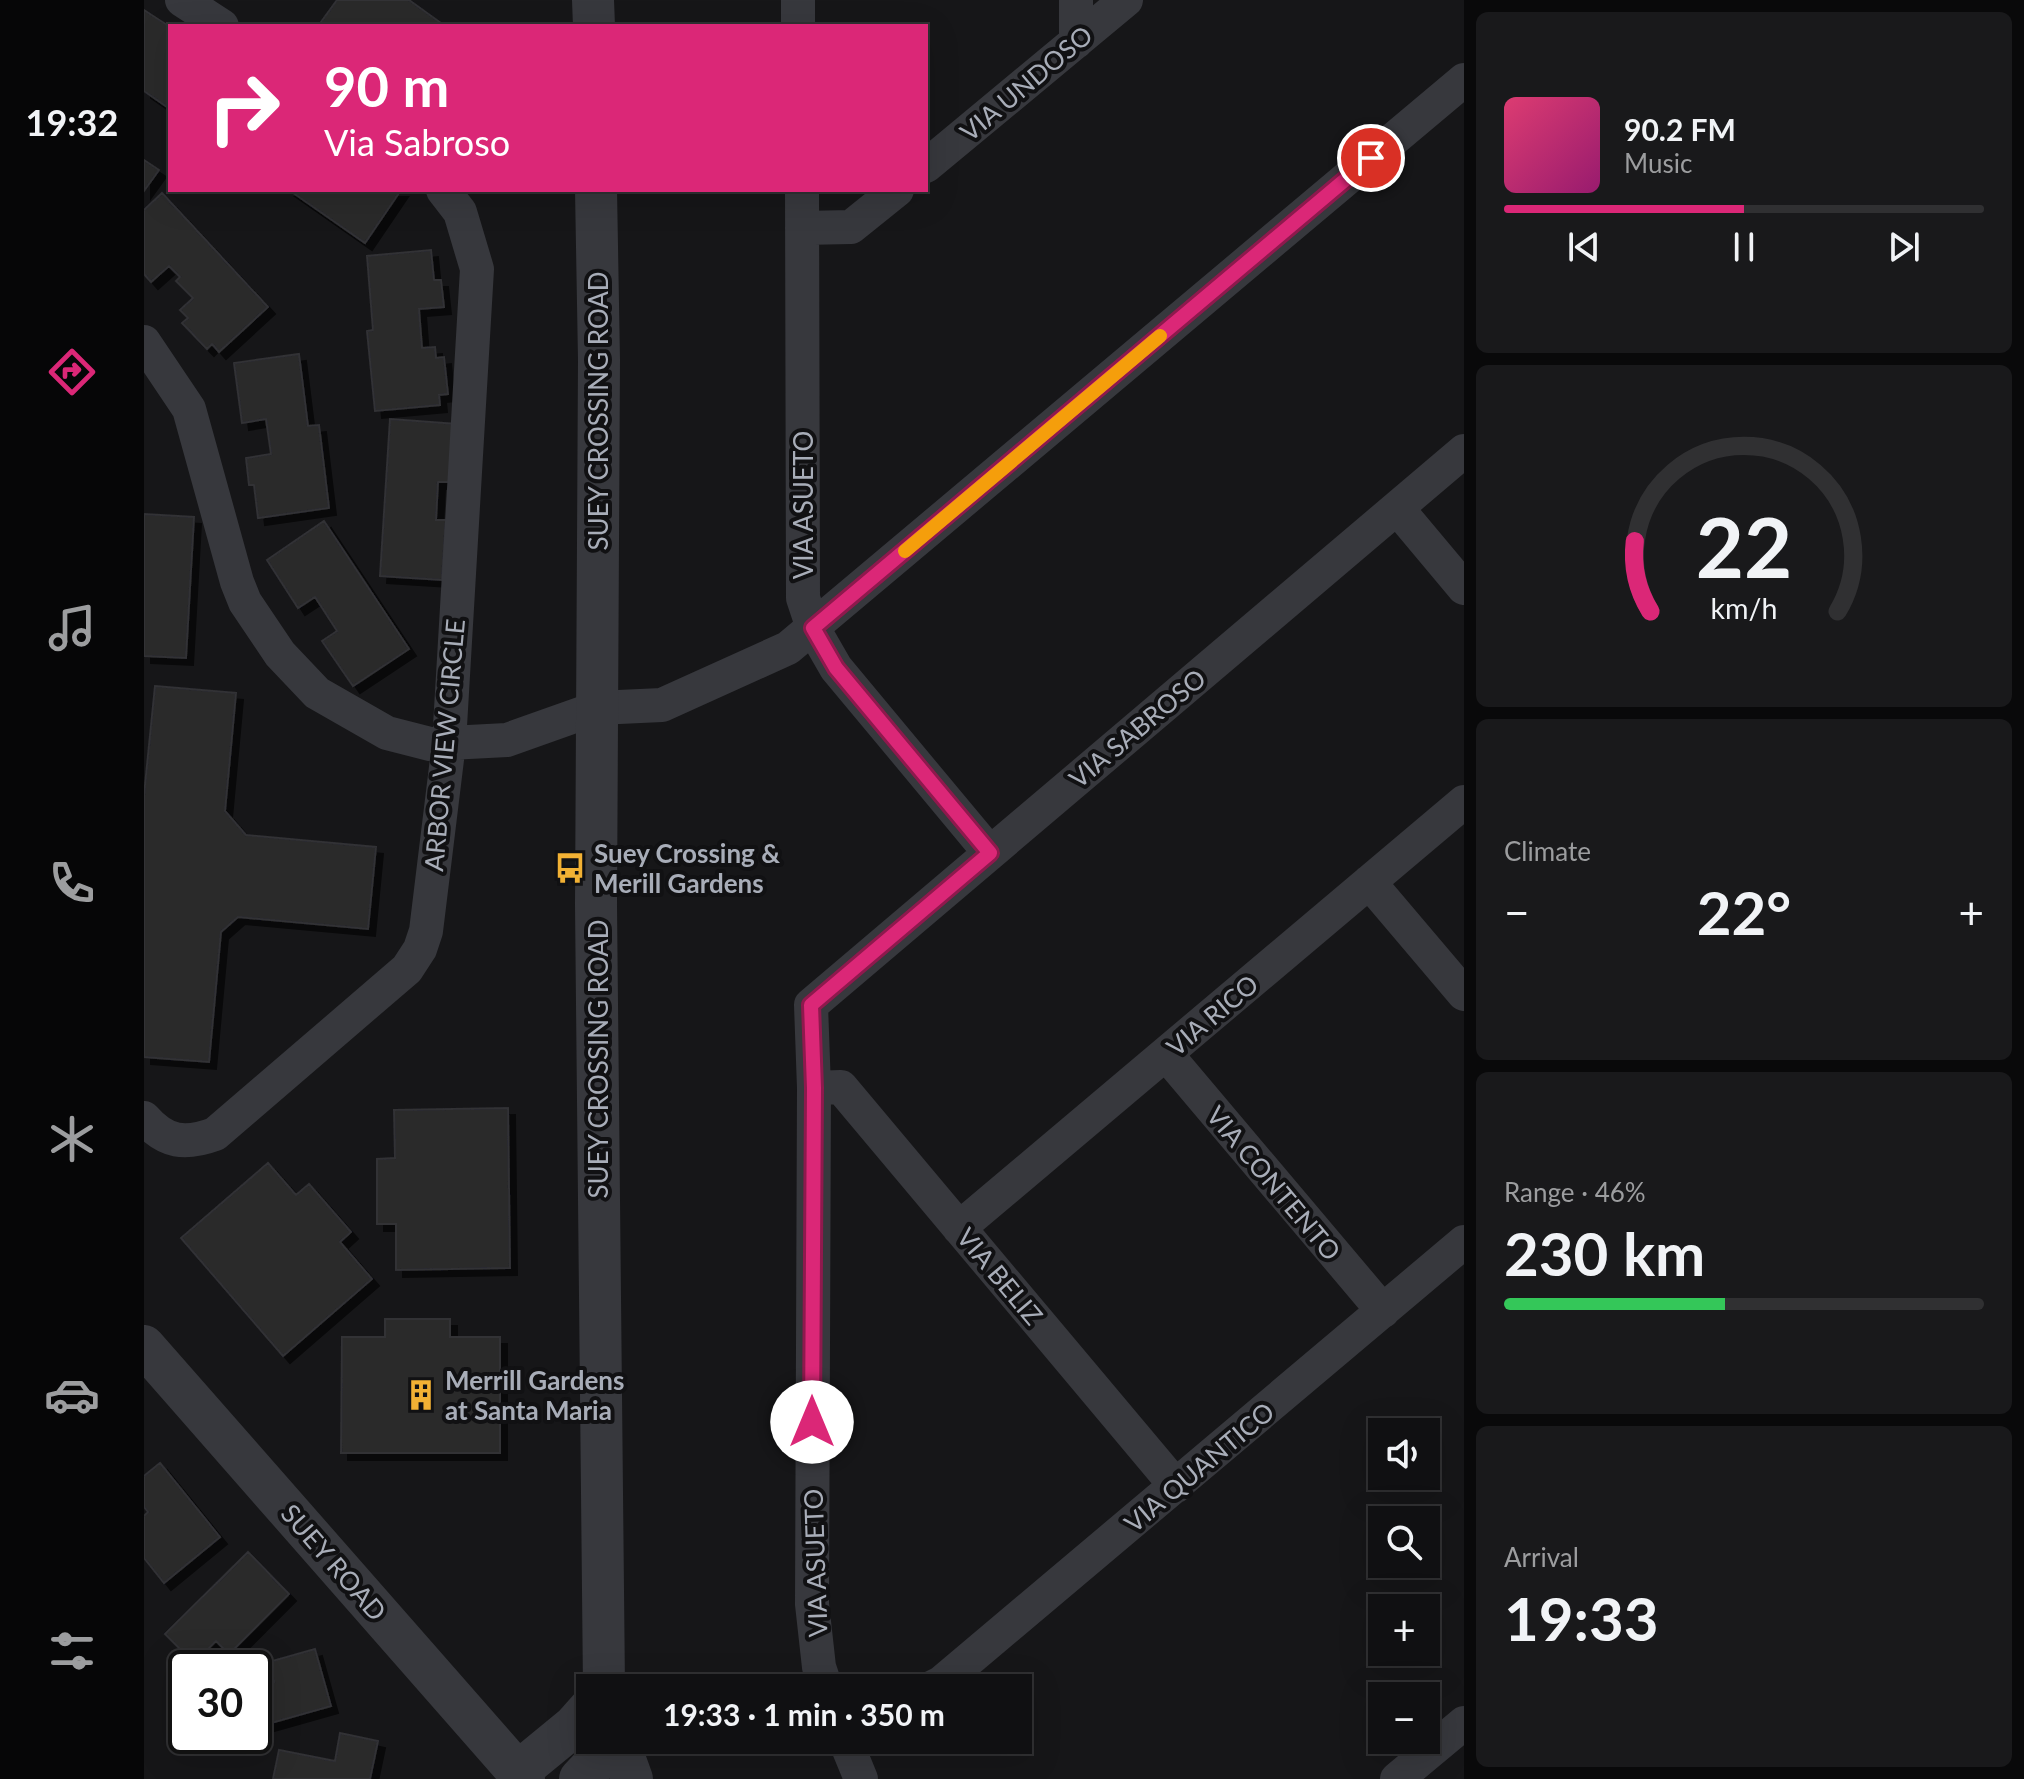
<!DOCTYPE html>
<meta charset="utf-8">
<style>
:root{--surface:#101012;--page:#19191b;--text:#f1f3f6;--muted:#9c9d9f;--line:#303032;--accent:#db2777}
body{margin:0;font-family:Lato,sans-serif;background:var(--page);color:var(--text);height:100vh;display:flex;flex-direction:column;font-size:30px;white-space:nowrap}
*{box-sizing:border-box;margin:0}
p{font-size:26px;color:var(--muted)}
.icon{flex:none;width:44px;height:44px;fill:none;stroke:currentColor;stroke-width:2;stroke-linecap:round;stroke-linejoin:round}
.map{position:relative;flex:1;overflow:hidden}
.drawer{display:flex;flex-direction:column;gap:12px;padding:12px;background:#09090a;width:560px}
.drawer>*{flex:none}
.top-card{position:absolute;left:24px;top:24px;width:760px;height:168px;border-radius:0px;box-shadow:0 8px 32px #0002,0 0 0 2px var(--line);background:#db2777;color:#fff;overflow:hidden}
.buttons{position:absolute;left:1224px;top:1418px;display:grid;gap:16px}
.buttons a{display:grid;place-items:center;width:72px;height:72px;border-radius:0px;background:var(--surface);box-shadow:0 8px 32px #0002,0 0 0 2px var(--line);font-size:40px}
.speed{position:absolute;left:24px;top:1650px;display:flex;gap:16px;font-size:40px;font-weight:700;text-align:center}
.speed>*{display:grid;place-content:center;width:104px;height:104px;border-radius:50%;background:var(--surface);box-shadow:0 8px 32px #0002,0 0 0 2px var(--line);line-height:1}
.speed .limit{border:4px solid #111;border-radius:12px;background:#fff;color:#111}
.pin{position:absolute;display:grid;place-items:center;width:68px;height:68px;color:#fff;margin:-34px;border:4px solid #fff;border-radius:50%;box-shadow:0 2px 8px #0007}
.me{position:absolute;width:88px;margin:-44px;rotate:0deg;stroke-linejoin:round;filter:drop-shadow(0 0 6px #0008)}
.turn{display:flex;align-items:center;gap:28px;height:168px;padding:0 24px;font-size:36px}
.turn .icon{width:104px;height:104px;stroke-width:2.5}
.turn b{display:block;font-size:56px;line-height:68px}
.big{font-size:60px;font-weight:700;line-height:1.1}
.drawer .tile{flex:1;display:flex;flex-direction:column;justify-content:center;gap:12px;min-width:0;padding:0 28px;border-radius:12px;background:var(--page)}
.drawer .dial{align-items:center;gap:0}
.dial svg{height:208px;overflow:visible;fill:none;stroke:var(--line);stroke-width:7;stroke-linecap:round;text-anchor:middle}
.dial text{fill:var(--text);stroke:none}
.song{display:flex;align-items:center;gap:24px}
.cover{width:96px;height:96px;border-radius:12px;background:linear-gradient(135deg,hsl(340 70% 55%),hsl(320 70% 35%))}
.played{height:8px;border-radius:4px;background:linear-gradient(90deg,var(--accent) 50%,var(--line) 50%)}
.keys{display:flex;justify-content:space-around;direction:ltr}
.heat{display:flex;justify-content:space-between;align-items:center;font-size:44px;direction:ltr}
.charge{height:12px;border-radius:6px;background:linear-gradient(90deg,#34c759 46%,var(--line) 0)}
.trip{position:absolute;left:432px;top:1674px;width:456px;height:80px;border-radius:0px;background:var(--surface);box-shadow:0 8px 32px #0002,0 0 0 2px var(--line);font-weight:700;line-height:80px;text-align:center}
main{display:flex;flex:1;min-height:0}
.dock{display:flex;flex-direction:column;width:144px;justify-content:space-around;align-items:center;background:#060607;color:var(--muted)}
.dock .icon{width:56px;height:56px}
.dock .current{color:var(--accent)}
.dock b{font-size:36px;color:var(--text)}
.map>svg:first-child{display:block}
.building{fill:#29292c;stroke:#303034;stroke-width:2;filter:url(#shadow)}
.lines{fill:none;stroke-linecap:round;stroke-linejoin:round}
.minor{stroke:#37383d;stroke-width:34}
.tertiary{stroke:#37383d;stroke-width:42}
.route-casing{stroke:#8e194d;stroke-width:20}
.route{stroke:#db2777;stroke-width:14}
.slow{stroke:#f59e0b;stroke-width:14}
.labels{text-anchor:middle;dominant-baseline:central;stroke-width:8;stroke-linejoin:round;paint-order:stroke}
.street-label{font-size:26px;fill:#a8adb8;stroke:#111113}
.poi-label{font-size:26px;font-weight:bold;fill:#a8adb8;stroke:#111113;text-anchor:start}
</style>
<main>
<nav class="dock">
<b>19:32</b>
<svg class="icon current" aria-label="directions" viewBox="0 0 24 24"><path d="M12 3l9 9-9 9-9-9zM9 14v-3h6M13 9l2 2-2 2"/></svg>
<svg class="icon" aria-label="music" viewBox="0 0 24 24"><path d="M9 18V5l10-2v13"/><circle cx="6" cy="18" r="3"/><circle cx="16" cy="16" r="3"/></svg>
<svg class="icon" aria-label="phone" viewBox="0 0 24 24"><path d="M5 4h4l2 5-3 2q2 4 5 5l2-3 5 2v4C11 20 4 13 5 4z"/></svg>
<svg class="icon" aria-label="climate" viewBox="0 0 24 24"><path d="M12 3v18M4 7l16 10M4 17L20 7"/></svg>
<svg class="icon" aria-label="car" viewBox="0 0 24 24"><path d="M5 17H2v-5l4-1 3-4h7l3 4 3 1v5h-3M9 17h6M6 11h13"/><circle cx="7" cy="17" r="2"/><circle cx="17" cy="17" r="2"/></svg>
<svg class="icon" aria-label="filters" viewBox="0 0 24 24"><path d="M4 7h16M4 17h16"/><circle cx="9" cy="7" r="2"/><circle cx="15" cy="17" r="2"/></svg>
</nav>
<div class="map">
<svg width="1320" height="1779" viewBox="0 0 1320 1779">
<defs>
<filter id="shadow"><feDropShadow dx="7" dy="7" stdDeviation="0" flood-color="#0009"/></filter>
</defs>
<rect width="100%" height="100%" fill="#161618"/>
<path class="building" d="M193 0H265L301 26H183L177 22Z
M0 10 26 27V109L0 91Z
M0 160 15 170 0 191Z
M145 190H257L221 243Z
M18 193 124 307 75 352 68 344 63 349 38 323 44 318 36 310 49 298 32 281 36 277 25 266 7 282 0 274V210Z
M287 250 290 280H297L300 307 275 309 278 348 291 347 292 358 300 357 304 394 295 395 296 405 231 411 223 331 229 330 223 256Z
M155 354 164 426 175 425 185 508 114 518 110 485H105L102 458 127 454 122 419 98 423 90 363Z
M246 419 313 424 310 482H294L292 520H302L298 580 236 576Z
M0 514 50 517 42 658 0 656Z
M180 521 265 649 209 686 178 641 193 631 171 597 154 608 123 560Z
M11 686 92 693 81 811 102 835 232 847 224 929 94 917 77 932 65 1062 0 1057V795Z
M364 1108 366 1268 252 1270V1224H233V1159L251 1158 250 1110Z
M124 1163 152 1195 165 1184 207 1232 196 1242 228 1279 139 1356 37 1238Z
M241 1319H306V1337H356V1453H197L198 1337H241Z
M16 1463 76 1537 20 1583 0 1558V1516L4 1512 0 1507V1476Z
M104 1552 145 1594 85 1654 72 1641 50 1663 21 1634Z
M171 1649 187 1706 120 1725 111 1688 130 1682 125 1662Z
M196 1733 234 1741 226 1779H129L135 1750 191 1761Z"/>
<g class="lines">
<path class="minor" d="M38 0 78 26
M654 0V26
M932 0V42
M782 166 982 0
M658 190 659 598 669 628 692 668 846 853
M658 228 707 227 753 190
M0 342 45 409 93 582 101 602 136 654 173 693 243 733 286 744 363 740 453 708 518 705 644 648 1320 80
M1253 508 1320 588
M1225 882 1320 994
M1022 1054 1239 1311
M670 1088 697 1087 1032 1486
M0 1118C22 1143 41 1145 71 1134L263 969 276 949 282 931 305 743 333 269 316 212 299 190
M815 1228 1320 802
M682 1688 675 1667 668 1604 670 1088 667 1005 1320 451
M787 1688 797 1683 1320 1242
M701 1740 717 1779
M1253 1779 1320 1723"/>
<path class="tertiary" d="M449 0 450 26
M452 190 455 360 452 905 460 1688
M0 1346 380 1779
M474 1740 488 1779
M374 1772 430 1726 446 1708
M436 1779 453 1761 462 1740"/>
</g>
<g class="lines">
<defs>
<path id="route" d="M668 1422 670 1088 667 1005 846 853 692 668 669 628 1227 158"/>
</defs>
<use href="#route" class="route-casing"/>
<use href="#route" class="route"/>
<path class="slow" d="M761 551 1016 336"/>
</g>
<defs>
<symbol id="bus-bare" viewBox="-9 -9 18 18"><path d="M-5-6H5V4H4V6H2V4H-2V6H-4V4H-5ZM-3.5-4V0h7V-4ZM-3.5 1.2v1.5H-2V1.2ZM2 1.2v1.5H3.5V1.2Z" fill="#f2b134" stroke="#111113" stroke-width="2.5" paint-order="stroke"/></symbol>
<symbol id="building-bare" viewBox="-9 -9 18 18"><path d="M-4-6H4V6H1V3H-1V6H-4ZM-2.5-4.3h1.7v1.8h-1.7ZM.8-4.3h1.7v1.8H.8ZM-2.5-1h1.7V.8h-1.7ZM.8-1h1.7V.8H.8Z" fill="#f2b134" stroke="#111113" stroke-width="2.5" paint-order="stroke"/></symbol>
</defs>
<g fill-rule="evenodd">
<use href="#bus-bare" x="404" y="846" width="44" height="44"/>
<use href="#building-bare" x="255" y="1373" width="44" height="44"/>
</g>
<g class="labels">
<g class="street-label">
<text transform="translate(882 83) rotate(-40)">VIA UNDOSO</text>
<text transform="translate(454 411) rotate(-90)">SUEY CROSSING ROAD</text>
<text transform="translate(659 505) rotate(-90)">VIA ASUETO</text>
<text transform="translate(993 728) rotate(-40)">VIA SABROSO</text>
<text transform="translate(300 745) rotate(-85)">ARBOR VIEW CIRCLE</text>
<text transform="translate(1068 1015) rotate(-40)">VIA RICO</text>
<text transform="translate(454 1059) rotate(-90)">SUEY CROSSING ROAD</text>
<text transform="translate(1130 1183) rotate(50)">VIA CONTENTO</text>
<text transform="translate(856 1276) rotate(50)">VIA BELIZ</text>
<text transform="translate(1055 1467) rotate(-40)">VIA QUANTICO</text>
<text transform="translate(190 1562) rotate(49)">SUEY ROAD</text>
<text transform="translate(671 1563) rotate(-92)">VIA ASUETO</text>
</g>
<g class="poi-label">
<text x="450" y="853">Suey Crossing &amp;<tspan x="450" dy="30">Merill Gardens</tspan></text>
<text x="301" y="1380">Merrill Gardens<tspan x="301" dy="30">at Santa Maria</tspan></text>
</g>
</g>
</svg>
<div class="buttons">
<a><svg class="icon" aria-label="sound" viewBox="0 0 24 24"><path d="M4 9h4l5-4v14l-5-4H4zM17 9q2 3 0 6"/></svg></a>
<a><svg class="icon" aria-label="search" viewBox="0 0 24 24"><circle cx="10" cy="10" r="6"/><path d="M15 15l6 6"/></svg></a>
<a>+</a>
<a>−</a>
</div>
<div class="speed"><div class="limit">30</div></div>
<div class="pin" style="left:1227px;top:158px;background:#d93025"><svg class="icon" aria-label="arrive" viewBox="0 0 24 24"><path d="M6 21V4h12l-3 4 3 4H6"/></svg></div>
<svg class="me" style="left:668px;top:1422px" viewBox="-20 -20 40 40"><circle r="19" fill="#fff"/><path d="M0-13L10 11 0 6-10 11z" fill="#db2777"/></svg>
<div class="trip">19:33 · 1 min · 350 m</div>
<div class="top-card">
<div class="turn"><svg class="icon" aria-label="right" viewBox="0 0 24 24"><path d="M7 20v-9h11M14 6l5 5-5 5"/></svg><div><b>90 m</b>Via Sabroso</div></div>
</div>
</div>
<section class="drawer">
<div class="tile">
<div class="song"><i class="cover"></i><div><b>90.2 FM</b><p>Music</p></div></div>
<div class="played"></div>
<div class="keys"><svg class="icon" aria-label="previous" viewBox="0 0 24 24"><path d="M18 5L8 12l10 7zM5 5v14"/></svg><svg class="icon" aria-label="pause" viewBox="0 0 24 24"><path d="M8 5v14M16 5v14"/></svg><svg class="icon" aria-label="next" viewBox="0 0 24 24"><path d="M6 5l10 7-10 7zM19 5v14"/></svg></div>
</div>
<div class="tile dial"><svg viewBox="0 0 100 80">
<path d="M14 69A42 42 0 1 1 86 69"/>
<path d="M14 69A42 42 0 0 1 8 42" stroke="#db2777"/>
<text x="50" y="56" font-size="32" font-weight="700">22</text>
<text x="50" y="72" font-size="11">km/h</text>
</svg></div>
<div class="tile"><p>Climate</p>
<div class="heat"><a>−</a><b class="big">22°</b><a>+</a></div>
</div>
<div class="tile"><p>Range · 46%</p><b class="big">230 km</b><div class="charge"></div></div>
<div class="tile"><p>Arrival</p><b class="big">19:33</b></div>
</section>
</main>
